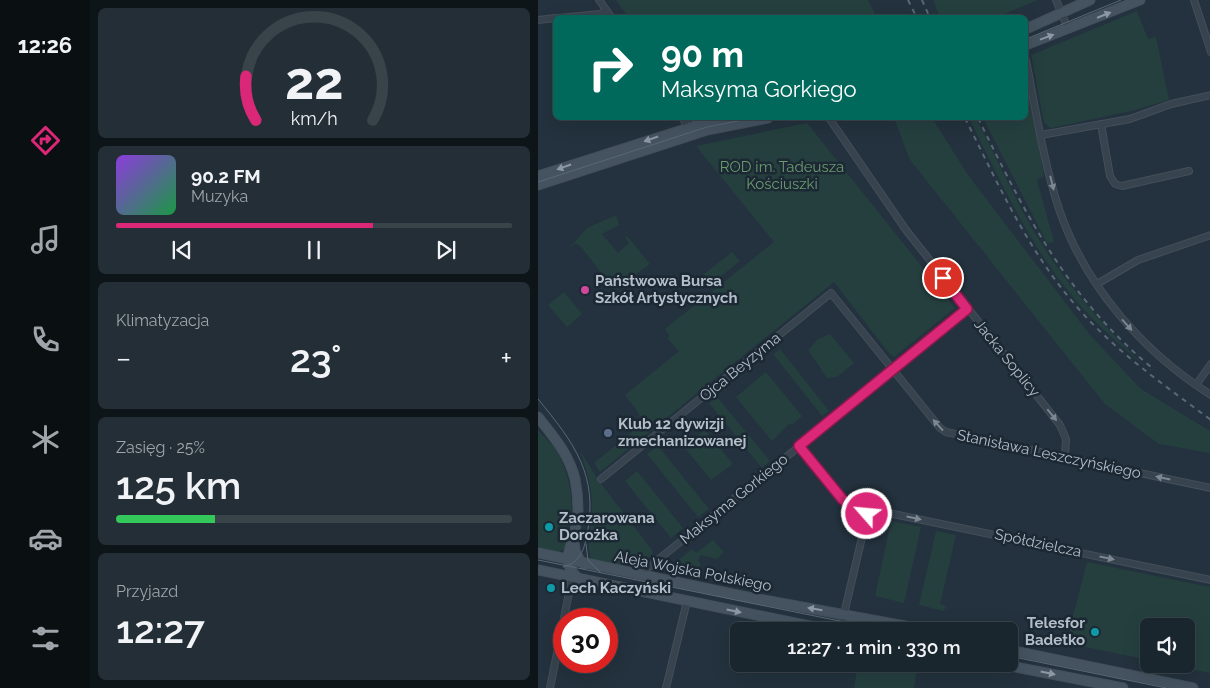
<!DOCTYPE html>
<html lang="pl">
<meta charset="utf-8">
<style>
:root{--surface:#1a262e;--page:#232e36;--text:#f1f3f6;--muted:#9fa5aa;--line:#38434a;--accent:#db2777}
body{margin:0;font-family:Raleway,sans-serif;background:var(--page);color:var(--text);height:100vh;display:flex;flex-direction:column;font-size:19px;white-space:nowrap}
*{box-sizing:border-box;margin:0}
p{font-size:16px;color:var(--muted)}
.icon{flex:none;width:28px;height:28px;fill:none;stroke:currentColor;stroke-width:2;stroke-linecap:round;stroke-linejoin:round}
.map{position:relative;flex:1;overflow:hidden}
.side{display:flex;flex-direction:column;gap:8px;padding:8px;background:#0e1519;width:448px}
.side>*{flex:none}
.banner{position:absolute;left:15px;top:15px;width:475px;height:105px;border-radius:8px;box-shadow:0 5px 20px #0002,0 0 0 1px var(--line);background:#00695c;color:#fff;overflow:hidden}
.tools{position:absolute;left:602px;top:618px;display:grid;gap:10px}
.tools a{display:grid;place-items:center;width:55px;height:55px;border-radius:8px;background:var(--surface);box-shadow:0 5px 20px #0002,0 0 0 1px var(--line);font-size:25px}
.speed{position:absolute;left:15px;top:608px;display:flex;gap:10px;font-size:25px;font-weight:700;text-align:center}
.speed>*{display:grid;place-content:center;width:65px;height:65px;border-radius:50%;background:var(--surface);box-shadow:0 5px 20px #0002,0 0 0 1px var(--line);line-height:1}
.speed .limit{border:8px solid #d22;background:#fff;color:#111}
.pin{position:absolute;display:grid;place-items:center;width:42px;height:42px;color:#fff;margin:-21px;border:2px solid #fff;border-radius:50%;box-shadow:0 1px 5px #0007}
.me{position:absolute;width:55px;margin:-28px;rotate:297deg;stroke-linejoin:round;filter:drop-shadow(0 0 4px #0008)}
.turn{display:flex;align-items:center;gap:18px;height:105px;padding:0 25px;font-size:22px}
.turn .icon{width:65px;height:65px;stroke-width:2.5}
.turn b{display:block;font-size:35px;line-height:42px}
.big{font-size:38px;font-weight:600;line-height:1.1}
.side .card{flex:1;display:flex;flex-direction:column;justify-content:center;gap:8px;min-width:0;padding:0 18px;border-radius:8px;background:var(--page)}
.side .dial{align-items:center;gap:0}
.dial svg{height:130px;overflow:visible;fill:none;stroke:var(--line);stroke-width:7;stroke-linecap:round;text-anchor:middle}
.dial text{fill:var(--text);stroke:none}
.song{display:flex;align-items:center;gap:15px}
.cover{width:60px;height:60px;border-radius:8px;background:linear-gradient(135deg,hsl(270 70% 55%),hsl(140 70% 35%))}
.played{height:5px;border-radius:2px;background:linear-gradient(90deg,var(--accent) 65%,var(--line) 65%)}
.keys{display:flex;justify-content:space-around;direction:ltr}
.heat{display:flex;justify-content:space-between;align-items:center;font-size:28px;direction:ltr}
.charge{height:8px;border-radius:4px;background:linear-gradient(90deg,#34c759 25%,var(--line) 0)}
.trip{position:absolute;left:192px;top:622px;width:288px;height:50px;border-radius:8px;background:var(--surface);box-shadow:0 5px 20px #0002,0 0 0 1px var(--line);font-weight:600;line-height:50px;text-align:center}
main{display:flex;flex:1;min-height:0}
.menu{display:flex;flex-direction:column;width:90px;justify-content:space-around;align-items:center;background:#0a0f12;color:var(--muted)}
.menu .icon{width:35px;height:35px}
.menu .on{color:var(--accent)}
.menu b{font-size:22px;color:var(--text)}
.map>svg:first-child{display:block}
.green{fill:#253f3f}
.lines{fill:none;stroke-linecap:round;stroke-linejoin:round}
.street-casing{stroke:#434f5a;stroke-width:8}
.secondary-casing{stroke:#434f5a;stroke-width:11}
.street{stroke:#37434e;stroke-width:6}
.secondary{stroke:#455361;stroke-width:9}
.tram{stroke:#596875;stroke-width:1}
.rail{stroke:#596875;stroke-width:2;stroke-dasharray:5 5;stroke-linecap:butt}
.oneway{fill:#8c99a5}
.oneway2{fill:#7b8792}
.route-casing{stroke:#8e194d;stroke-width:12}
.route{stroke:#db2777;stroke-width:9}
.hotel-dot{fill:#d1479c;stroke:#1c2833;stroke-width:2}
.service-dot{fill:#5c6f8a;stroke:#1c2833;stroke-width:2}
.culture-dot{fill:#0f9aa8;stroke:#1c2833;stroke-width:2}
.labels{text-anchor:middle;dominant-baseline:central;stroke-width:5;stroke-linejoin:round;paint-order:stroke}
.park-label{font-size:15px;fill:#699b6e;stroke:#1c2833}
.poi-label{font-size:15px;font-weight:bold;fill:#b3bec9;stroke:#1c2833;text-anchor:start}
.street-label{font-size:15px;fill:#b3bec9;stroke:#1c2833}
</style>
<main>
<nav class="menu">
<b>12:26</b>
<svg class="icon on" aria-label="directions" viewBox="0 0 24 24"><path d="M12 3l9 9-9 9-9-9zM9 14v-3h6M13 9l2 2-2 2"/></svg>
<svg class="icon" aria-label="music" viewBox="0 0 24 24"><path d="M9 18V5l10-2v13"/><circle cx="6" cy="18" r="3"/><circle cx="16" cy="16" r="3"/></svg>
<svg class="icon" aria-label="phone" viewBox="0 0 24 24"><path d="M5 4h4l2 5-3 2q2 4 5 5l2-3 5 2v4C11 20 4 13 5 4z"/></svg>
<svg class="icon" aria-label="climate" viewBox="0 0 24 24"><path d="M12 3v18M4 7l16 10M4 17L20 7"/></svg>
<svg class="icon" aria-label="car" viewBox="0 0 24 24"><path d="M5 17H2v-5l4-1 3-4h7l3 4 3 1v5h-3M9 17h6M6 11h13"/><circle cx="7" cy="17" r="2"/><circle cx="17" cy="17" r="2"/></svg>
<svg class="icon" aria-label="filters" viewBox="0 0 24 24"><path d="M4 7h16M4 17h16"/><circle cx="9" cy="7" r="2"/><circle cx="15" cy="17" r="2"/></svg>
</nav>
<section class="side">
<div class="card dial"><svg viewBox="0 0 100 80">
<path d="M14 69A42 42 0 1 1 86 69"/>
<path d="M14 69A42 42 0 0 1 8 42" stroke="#db2777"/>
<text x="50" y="56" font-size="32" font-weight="700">22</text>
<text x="50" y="72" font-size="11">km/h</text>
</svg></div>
<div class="card">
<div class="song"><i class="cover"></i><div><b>90.2 FM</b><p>Muzyka</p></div></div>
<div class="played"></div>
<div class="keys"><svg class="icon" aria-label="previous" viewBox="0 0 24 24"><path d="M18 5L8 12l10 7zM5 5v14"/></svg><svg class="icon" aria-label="pause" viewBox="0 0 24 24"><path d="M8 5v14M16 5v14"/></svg><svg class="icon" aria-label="next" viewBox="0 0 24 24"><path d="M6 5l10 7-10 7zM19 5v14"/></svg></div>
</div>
<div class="card"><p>Klimatyzacja</p>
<div class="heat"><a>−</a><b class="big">23°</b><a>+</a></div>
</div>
<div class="card"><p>Zasięg · 25%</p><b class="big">125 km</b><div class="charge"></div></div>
<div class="card"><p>Przyjazd</p><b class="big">12:27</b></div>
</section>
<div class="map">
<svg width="673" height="688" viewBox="0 0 673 688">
<rect width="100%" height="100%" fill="#23323e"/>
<path class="green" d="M78 0H330L339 17H90Z
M395 0H500L459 17 402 18Z
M599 11 610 39 618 37 631 100 593 111 513 128 506 123 493 55Z
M488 74 506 176 499 180 516 242 509 243 445 118H488Z
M356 118H394L430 175 552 335 603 389 672 431V453L621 444 567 404 372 160Z
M431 118H438C460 160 479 206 505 246 535 293 571 332 611 370 581 344 551 319 527 287 487 236 460 176 431 118Z
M269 123 417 308 356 357 350 352 296 282 62 472 56 463 103 425 101 414 87 395 141 351 130 339 131 335 127 329 236 242 158 146Z
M78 215 81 225 64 234 80 253 91 243 87 237 89 236 112 264 77 290 43 247 38 243 31 248 49 228Z
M194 252 202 261 173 284 166 274Z
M26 292 44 314 29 327 10 305Z
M292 334 316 363 299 377 289 378 270 350 280 339Z
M242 349 291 411 284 416 235 354Z
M228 372 264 416 254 425 252 423 234 441 198 397Z
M179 397 232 461 224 468 171 403Z
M0 430C5 436 11 441 16 447 29 465 41 509 28 528L32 533 27 548 19 553 0 549Z
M167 430 195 464 173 480 146 447Z
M120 446 171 509 160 517 109 454Z
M41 449 61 481 114 550 115 553C108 558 108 564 102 569L54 561C46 543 55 525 54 506 54 486 48 468 41 449Z
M99 471 145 528 133 538 87 481Z
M353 521 383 527 366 603 337 596Z
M398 531 418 535 402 604 408 606 406 611 381 605Z
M175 540 186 552 179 559 163 555 160 560 163 564C154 580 135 573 122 567L129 561 133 566 154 549 158 553Z
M549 562 672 587V673L627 664H649V626H611V660L528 643Z
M320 664H380L376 688H316Z"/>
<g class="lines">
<defs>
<path id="street" d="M61 0 74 18
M518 0 530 29
M656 0 673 52
M21 18 62 14 68 11
M0 20 18 18
M488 60C498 110 505 161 521 209 547 286 605 352 673 395
M145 118 151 132
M291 118 368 230 522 425 528 439 527 458
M563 124 572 176 577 184 584 186 651 171
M503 135 592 119 633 104 673 95
M559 284 600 260 673 235
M658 385 673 364
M261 446 305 500 316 517
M63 479 293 293 402 428 408 432 673 488
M315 513a7 7 0 1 1 14 0a7 7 0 1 1-14 0Z
M329 515 335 511H341L673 580
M101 575 349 376 362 363 429 309
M302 631 329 516
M12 688 34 578
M128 688 149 601"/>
<path id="secondary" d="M488 29 552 0
M488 45 602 0
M0 176 182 118
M0 185 169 130 230 118
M0 417C15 436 31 454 37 479 39 489 40 499 40 510 39 527 29 551 46 564
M35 540C28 556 27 567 41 579
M0 553 204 596 394 631
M0 570 296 631
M471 650 655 688
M462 664 585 688"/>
</defs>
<use href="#street" class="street-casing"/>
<use href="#secondary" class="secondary-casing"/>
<use href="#street" class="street"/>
<use href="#secondary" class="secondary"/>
<path class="tram" d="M488 39 583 0
M0 182 169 127 215 118
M0 399C36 443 61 475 49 535 46 550 42 563 25 567
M48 544 50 560 63 573
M0 560 351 631
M471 656 628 688"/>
<path class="rail" d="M370 0 379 18
M384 0 392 18
M427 118C460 184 490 251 539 307 577 351 626 385 673 420
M440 118C488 215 528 296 613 367"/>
</g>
<defs><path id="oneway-solid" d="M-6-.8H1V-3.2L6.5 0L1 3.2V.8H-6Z" transform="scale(1.25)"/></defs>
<g class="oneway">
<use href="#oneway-solid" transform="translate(566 15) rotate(-22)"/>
<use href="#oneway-solid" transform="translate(509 37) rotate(-20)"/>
<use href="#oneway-solid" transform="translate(113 139) rotate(161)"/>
<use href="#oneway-solid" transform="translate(26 167) rotate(161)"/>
<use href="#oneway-solid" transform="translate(277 609) rotate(-171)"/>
<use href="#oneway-solid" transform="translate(196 611) rotate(12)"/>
<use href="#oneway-solid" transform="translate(510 673) rotate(12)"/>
</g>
<g class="oneway2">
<use href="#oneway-solid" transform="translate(514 183) rotate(76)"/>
<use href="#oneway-solid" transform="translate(589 325) rotate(48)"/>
<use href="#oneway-solid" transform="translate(514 415) rotate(51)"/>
<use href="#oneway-solid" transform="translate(400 425) rotate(-132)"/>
<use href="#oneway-solid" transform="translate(625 478) rotate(-168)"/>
<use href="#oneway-solid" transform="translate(376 518) rotate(12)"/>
<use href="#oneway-solid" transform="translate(569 558) rotate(12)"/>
</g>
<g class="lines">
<defs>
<path id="route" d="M329 514 326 507 312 504 305 500 261 446 429 309 405 278"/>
</defs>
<use href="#route" class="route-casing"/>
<use href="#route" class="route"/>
</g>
<circle class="hotel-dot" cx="47" cy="290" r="5"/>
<circle class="service-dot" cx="70" cy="433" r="5"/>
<g class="culture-dot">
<circle cx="11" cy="527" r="5"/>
<circle cx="13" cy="588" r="5"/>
<circle cx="557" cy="632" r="5"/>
</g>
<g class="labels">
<g class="park-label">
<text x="244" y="167">ROD im. Tadeusza<tspan x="244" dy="17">Kościuszki</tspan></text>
</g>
<g class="poi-label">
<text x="57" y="281">Państwowa Bursa<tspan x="57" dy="17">Szkół Artystycznych</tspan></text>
<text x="80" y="424">Klub 12 dywizji<tspan x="80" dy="17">zmechanizowanej</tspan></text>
<text x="21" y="518">Zaczarowana<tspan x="21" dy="17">Dorożka</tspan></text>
<text x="23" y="588">Lech Kaczyński</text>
<text x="547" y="623" text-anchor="end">Telesfor<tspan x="547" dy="17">Badetko</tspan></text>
</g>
<g class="street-label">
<text transform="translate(469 358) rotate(51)">Jacka Soplicy</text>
<text transform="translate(202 367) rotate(-39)">Ojca Beyzyma</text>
<text transform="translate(511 454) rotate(12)">Stanisława Leszczyńskiego</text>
<text transform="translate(196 499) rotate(-39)">Maksyma Gorkiego</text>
<text transform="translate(500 543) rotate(12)">Spółdzielcza</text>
<text transform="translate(155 571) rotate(11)">Aleja Wojska Polskiego</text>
</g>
</g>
</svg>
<div class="tools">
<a><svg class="icon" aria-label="sound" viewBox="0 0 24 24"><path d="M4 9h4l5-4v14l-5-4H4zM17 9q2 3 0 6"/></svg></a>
</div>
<div class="speed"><div class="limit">30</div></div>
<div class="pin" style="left:405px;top:278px;background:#d93025"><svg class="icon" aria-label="arrive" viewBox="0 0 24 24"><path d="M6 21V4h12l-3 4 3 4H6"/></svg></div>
<svg class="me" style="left:329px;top:514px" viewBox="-20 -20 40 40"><circle r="17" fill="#db2777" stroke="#fff" stroke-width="3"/><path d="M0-11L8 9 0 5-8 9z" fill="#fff"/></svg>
<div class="trip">12:27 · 1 min · 330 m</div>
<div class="banner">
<div class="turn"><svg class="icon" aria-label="right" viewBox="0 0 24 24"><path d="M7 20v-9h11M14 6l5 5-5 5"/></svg><div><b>90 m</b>Maksyma Gorkiego</div></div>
</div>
</div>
</main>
